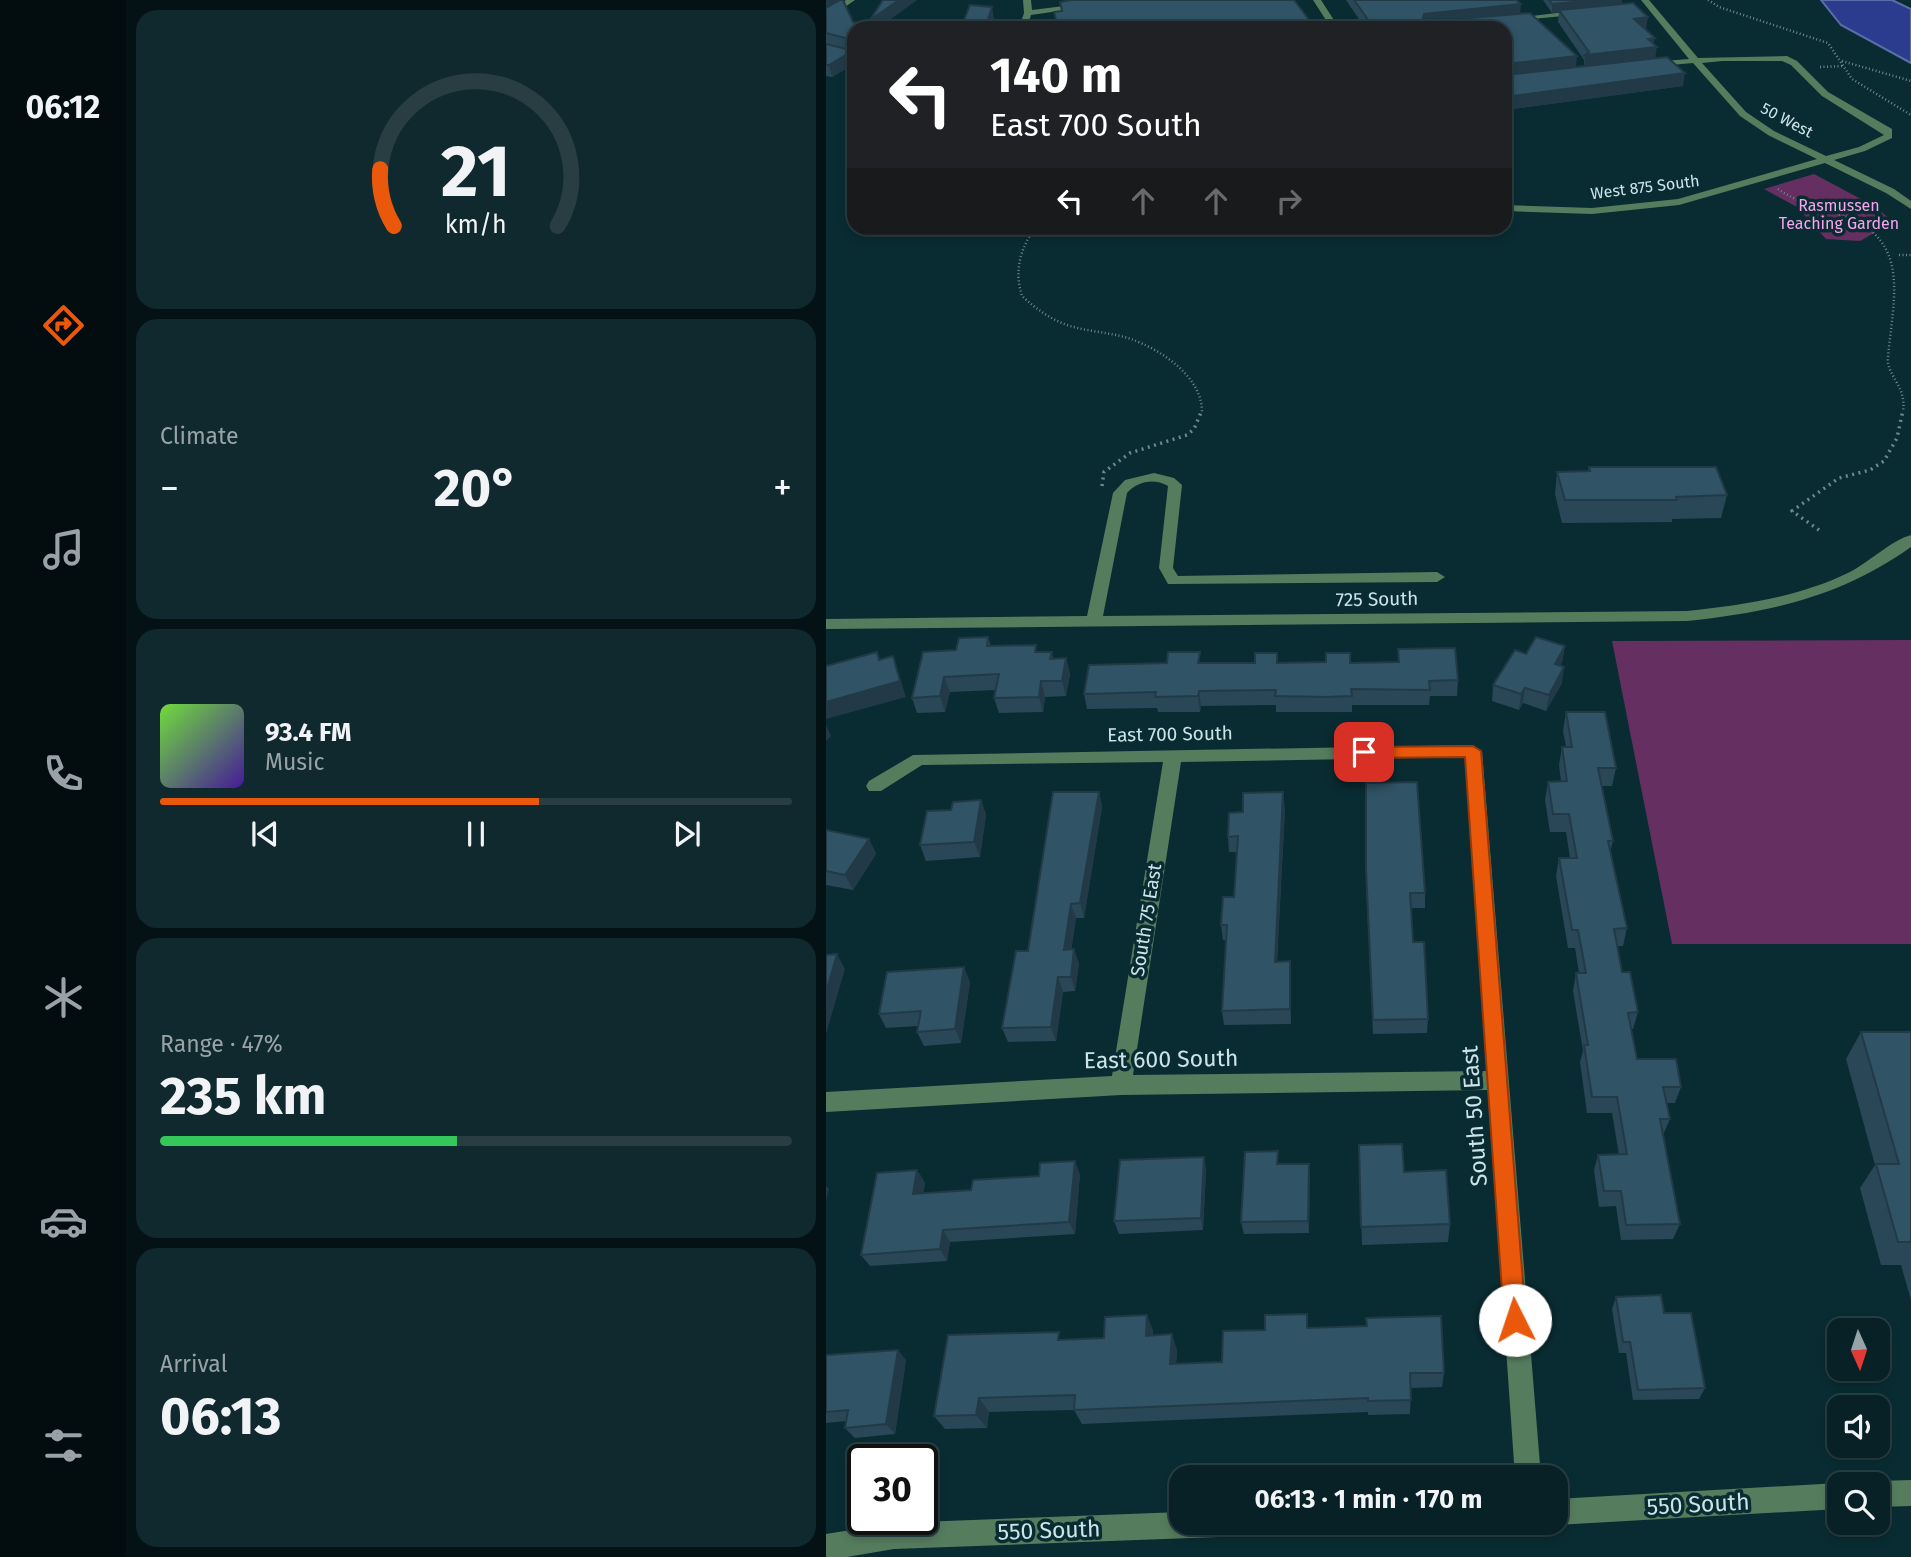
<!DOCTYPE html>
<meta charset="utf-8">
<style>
:root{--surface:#072126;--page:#10292e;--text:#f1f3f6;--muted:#98a3a7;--line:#283e43;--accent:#ea580c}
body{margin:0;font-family:"Fira Sans",sans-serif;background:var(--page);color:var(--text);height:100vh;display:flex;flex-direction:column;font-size:26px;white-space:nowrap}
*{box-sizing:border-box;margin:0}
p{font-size:23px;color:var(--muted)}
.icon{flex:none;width:38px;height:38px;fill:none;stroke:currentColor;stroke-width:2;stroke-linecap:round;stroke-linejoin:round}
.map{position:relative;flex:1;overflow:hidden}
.drawer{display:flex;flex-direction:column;gap:10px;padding:10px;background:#041215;width:700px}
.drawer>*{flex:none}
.guide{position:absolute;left:21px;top:21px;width:665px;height:214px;border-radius:21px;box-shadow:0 4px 10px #0003,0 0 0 2px var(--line);background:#202124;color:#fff;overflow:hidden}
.needle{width:46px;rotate:177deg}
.buttons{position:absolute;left:1001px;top:1318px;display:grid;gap:14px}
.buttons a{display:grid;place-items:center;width:63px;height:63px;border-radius:14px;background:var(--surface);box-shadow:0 4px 10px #0003,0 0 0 2px var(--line);font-size:35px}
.speed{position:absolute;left:21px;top:1444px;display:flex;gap:14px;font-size:35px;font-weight:700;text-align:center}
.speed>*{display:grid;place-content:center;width:91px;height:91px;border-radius:50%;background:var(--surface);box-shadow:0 4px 10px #0003,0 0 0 2px var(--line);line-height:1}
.speed .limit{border:4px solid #111;border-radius:10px;background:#fff;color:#111}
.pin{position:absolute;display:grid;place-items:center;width:60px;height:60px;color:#fff;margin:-30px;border-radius:14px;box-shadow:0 4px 10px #0006}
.me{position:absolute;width:77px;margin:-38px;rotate:356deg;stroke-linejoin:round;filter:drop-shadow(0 0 5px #0008)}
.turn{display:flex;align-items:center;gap:24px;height:147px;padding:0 28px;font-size:32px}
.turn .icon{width:91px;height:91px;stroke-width:2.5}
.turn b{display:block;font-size:49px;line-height:60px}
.lanes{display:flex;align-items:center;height:66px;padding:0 28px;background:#0003;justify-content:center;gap:35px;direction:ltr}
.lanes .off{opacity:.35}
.big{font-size:52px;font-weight:700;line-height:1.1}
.drawer .card{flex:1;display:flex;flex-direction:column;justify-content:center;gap:10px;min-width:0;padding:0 24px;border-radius:21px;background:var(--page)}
.drawer .dial{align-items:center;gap:0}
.dial svg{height:182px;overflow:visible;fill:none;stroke:var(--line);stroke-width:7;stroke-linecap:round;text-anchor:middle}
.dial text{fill:var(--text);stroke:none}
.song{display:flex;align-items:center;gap:21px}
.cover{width:84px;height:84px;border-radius:10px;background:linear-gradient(135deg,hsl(100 70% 55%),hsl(260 70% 35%))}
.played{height:7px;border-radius:4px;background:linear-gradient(90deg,var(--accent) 60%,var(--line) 60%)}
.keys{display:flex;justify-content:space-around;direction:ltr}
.heat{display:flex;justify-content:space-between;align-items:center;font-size:38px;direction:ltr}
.charge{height:10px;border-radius:5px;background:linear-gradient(90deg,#34c759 47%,var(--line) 0)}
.trip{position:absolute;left:343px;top:1465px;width:399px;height:70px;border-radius:21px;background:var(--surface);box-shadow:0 4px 10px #0003,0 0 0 2px var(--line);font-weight:700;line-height:70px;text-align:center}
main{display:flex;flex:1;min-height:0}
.tabs{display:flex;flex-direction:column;width:126px;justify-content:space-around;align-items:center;background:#030d0f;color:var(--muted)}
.tabs .icon{width:49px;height:49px}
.tabs .on{color:var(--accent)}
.tabs b{font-size:32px;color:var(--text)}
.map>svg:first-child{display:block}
.green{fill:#662f61}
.water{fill:#2b3b8e;stroke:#5b6da9;stroke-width:2}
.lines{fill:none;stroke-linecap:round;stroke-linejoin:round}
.path-far1{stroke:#6c898e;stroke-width:2.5;stroke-dasharray:1 2.5;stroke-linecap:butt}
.path{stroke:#6c898e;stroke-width:3.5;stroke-dasharray:2 4.5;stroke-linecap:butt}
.minor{fill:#567c5e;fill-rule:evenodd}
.wall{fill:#294757}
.shaded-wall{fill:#223a47}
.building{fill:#305365;stroke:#223a47;stroke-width:2}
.route{fill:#ea580c;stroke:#983908;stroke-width:2}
.labels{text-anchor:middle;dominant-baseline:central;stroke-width:7;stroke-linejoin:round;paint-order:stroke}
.far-street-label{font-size:16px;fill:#cce3e8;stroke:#092c32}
.far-park-label{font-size:16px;fill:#f8a5ef;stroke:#092c32}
.street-label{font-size:19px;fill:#cce3e8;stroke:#092c32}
.near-street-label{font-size:23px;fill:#cce3e8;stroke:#092c32}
</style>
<main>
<nav class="tabs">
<b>06:12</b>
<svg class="icon on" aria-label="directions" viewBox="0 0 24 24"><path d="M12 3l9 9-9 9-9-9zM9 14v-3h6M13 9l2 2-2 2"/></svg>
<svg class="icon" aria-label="music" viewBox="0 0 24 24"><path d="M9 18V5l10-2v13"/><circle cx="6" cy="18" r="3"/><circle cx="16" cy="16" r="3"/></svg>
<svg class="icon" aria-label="phone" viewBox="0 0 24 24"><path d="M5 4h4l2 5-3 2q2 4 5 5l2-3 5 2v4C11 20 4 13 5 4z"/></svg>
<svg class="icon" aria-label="climate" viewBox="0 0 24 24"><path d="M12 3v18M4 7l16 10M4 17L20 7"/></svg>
<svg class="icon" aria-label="car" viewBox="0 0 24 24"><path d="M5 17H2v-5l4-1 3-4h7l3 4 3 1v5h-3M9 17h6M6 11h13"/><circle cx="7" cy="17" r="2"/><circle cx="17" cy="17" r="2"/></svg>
<svg class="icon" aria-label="filters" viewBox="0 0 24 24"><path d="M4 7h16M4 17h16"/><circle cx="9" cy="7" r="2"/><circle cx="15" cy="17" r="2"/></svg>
</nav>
<section class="drawer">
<div class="card dial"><svg viewBox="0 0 100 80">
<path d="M14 69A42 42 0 1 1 86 69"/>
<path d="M14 69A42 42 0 0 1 8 44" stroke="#ea580c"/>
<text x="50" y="56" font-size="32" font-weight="700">21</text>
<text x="50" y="72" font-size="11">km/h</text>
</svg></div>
<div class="card"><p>Climate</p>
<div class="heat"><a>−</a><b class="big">20°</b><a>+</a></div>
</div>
<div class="card">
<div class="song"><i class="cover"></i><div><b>93.4 FM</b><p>Music</p></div></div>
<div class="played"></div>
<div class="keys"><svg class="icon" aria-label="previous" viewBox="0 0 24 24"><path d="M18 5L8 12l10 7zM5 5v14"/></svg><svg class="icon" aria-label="pause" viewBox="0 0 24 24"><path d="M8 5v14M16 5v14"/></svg><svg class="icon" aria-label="next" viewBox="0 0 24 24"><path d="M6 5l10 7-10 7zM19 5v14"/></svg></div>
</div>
<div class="card"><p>Range · 47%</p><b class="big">235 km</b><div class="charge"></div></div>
<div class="card"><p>Arrival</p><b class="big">06:13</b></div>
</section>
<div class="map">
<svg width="1085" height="1557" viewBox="0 0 1085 1557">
<rect width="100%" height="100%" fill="#092c32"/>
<path class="green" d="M988 174 1050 207 1067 222 1034 241 1000 239 971 207 938 189Z
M1085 640V944H846L786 641Z"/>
<path class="water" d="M995 0H1066L1085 9V63L1015 25Z"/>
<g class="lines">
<path class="path-far1" d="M882 0 893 7 1002 43 1026 79 1085 115
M1016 61 1085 81
M994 67 1018 66
M952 189C973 204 997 208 1021 217 1085 242 1067 300 1062 357 1060 376 1081 385 1077 412
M209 228C194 249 188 271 196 296 209 308 224 319 241 325 262 332 284 332 305 339 335 350 376 376 376 412
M1073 255H1085"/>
<path class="path" d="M276 486 278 472 304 453 361 435 368 429 376 410
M993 530 966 511 1013 478 1044 470 1058 461 1071 438 1077 410"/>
<path class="minor" d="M20 0H29L0 20V14Z
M197 0H205L206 10 286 0H309L205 15 201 28H193L198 13Z
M487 0H495L513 28H505Z
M815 0H823L872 58 961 56 971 61 1002 92 1066 129V138L1039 151 1008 160 1068 189 1085 201V209L1060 193 999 163 853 205 766 214 679 211V205L766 208 852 199 991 159 942 135 914 116 867 63 822 67 825 62 863 59ZM896 61H956L965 65 996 96 1058 135 1033 147 1000 156 948 131 920 112 876 63Z
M755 10 758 14 686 21 682 19Z
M328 473 348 478 356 485 347 568 352 576 611 572 619 577 611 582 342 584 333 568 342 486C328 478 312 481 301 493L277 616 861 611C918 605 973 597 1024 572 1043 562 1066 540 1085 535V547C1014 597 946 612 861 621L0 629V619L261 616 287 493 299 480Z
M647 745 656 751 715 1477H689L662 1090 295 1095 0 1112V1092L286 1076 337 762 96 765 55 791H43L40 786 43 781 87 755ZM639 757 661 1071 307 1075 355 762Z
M1085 1480V1506L1052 1507V1484H1045L1052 1481Z
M1013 1483 1016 1484H1013V1509L730 1525 723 1522H730V1499Z
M355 1512V1522H460L456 1531 447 1535 68 1549 21 1557H0V1534L68 1523Z"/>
</g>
<path class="wall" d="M0 0 27 22 45 24 57 0H91L55 26 28 28V64L6 77 0 76V44L24 50 0 44Z
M520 0H690L694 14 750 67 758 66V60L732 22 733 12 726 13 717 0H796L795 4 820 28 819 29 828 44 829 58 857 86 679 110V28H539Z
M763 467 901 495 895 518 846 519V522L736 523 729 494 731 472 762 471Z
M162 637 165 646 212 652H226L227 659 240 658 244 674 240 696 219 697 217 712 173 713 168 698 170 690 124 692 119 712 91 713 86 698 130 650Z
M739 646 736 662 734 666 736 683 720 711 697 703 693 710 666 701 667 685 700 654Z
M572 649 632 680 631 696H604L603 705H526V712H450V705L375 706 374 712H332L331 708 261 709 258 694 375 663 572 662Z
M740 712 790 768 786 786H776L787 841 784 852 801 928 797 946H791L796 972 812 1012 807 1029H805L811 1059 855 1087 849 1103H840L844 1119 837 1135 854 1224 847 1239 795 1240 790 1206 773 1207 768 1170 772 1155H793L786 1113H761L754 1062 757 1051 747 991 750 973H753L749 948H742L730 876 733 858H744L740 832H724L719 800 722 782 735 781 733 765 736 747H740L737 731Z
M540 783 599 893V908H585L587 942 602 1019 601 1033 547 1034 540 885Z
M273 792 276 807 258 918H250L245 950 248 949 253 964 249 991 237 992 230 1041 182 1042 176 1028 202 951Z
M155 800 160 815 154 857 100 861 94 845 125 810Z
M459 808 451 962 464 961 465 976V1024L398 1025 396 1011 400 940H397L395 925 408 897 411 852H403L402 837 417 812Z
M0 830 43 839 50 854 27 890 0 885Z
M144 982 135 1043 98 1046 91 1032 92 1026 60 1028 53 1014Z
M1035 1032H1085V1300L1075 1265H1055L1034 1188 1049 1165 1020 1059Z
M533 1145 578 1172 624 1224 622 1242 536 1245Z
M378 1157 380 1170 377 1230 293 1234 288 1221Z
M453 1164 484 1177 483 1233 418 1234 415 1222Z
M91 1170 99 1183 97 1193 145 1190 254 1174 249 1234 124 1242 121 1261 44 1266 35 1255Z
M790 1297 838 1313 879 1388 873 1399 807 1400 800 1353H793L786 1309Z
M482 1328 618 1373 616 1387 585 1388 584 1414 542 1415V1412L256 1424 248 1410 163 1412 161 1428 119 1429 108 1416 238 1340 278 1338 327 1330V1335L351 1350 350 1364 396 1362Z
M0 1355 80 1360 69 1434 29 1438 19 1428 20 1421 0 1423Z"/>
<path class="shaded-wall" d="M0 0H15L0 11Z
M73 0H91L52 28H46L44 20Z
M771 0H796L795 6 733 10V12L726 13V4Z
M695 4 694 16 598 25 597 18 598 14Z
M166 7 168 19 165 28H159Z
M822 17 820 28 807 31 808 19Z
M829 38 827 47H831L829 59 758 67 759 55 822 39Z
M28 50V64L6 77 3 65Z
M751 56 750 68 679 76 680 64Z
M859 73 857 86 679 110V97Z
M739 646 736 662 726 680 729 664Z
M67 656 80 697 0 719V702Z
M240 658 244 674 240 696 236 681Z
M738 667 736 683 720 711 723 695Z
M118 677 124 692 119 712 114 696Z
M215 681 219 697 217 712 213 697Z
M699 688 697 703 693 710 695 694Z
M373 691 375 706 374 712 372 696Z
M0 725 5 736 0 741Z
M273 792 276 807 258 918 254 903Z
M457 792 459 808 450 976 449 962Z
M155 800 160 815 154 857 148 842Z
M43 839 50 854 27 890 19 875Z
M245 904 250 918 243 964 238 950Z
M248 949 253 964 249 991 245 977Z
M11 954 19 969 0 1034V993Z
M464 961 465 976V1024L464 1009Z
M138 967 144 982 135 1043 129 1029Z
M232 977 237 992 230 1041 225 1027Z
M378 1157 380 1170 377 1230 375 1218Z
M249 1161 254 1174 249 1234 243 1222Z
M483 1164 484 1177 483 1233 482 1221Z
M91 1170 99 1183 95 1206 87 1194Z
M0 1186 3 1189 0 1201Z
M117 1230 124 1242 121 1261 114 1249Z
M321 1315 327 1330 326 1351 320 1336Z
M346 1334 351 1350 349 1379 344 1364Z
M72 1350 80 1360 69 1434 60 1424Z
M153 1398 163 1412 161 1428 150 1415Z"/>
<path class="building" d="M14 0H17L27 22 67 27 28 28V50L3 65H0V44L24 50 28 48 27 40 0 33V8Z
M57 0H73L44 20Z
M245 0H468L489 28H232L228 12 236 11 234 2Z
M528 0H690L695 4 598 14 597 18 631 19 704 13 751 56 680 64 679 69V28H548Z
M723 0H771L726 4Z
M807 3 822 17 808 19 829 38 822 39 831 47 759 55 763 52 733 10Z
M144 5 166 7 159 28H135Z
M841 57 859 73 679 97V75Z
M763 467H890L901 495 850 497 851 500H739L731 472 764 471Z
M162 637 161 646 210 645 209 652H226L224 659 240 658 236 681H215L213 697 168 698 173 674 118 677 114 696 86 698 97 652 130 650 133 638Z
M710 637 739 646 729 664 738 667 723 695 699 688 695 694 667 685 689 650 700 654Z
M629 648 632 680 603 681 604 690 525 689 526 696 500 697 449 696 450 690 373 691 372 696 329 697 330 692 258 694 263 665 341 663 342 652H374L372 663H429V653H451V663L500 662V653H524V663L573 662 572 649Z
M51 652 53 660 67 656 74 681 0 702V666Z
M740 712H779L790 768H772L787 841H782L801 928 788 929 796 972H804L812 1012 802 1013 811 1059H850L855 1087H837L844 1119H834L854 1224 800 1225 795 1191H778L772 1155 801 1154 791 1097H766L758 1045H762L750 973H760L752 930H746L733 858H751L743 814H727L722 782 741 781 736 747H746Z
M591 782 599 893H584L587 942H598L602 1019 547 1020 540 870V783Z
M227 792H273L254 903 245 904 238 950 248 949 245 977H232L225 1027 176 1028 190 951H202Z
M457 792 449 962 464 961V1009L396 1011 401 925H395L397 897H408L412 836 402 837 403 813 417 812V793Z
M155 800 148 842 94 845 101 811 125 810 127 802Z
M0 830 43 839 19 875 0 871Z
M11 954 0 993V955Z
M138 967 129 1029 91 1032 95 1011 53 1014 61 972Z
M1035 1032H1085V1242H1072L1050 1164H1073Z
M576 1144 578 1172 620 1170 624 1224 535 1227 533 1145Z
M452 1151 451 1164H483L482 1221 415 1222 419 1152Z
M378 1157 375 1218 288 1221 294 1160Z
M249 1161 243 1222 117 1230 114 1249 35 1255 51 1173 91 1170 87 1194 145 1190 147 1180 213 1176 214 1163Z
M835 1295 838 1313H865L879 1388 812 1390 804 1342H797L790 1297Z
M481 1314V1328L541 1326 540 1318 615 1316 618 1373H584L585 1400 542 1401V1398L248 1410 249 1395 153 1398 150 1415 108 1416 122 1335 233 1332 232 1340 278 1338 279 1317 321 1315 320 1336 346 1334 344 1364 396 1362 397 1331 439 1330V1315Z
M72 1350 60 1424 19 1428 22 1410 0 1412V1355Z"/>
<path class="route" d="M647 746 655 751 700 1320 696 1327 689 1331 681 1327 678 1320 639 757 538 758 530 752 538 747Z"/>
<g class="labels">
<g class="far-street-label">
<text transform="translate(961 120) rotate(28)">50 West</text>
<text transform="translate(819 187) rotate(-7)">West 875 South</text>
</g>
<g class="far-park-label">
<text x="1013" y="205">Rasmussen<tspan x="1013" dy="18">Teaching Garden</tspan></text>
</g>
<g class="street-label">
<text transform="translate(551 599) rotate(-1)">725 South</text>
<text transform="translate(344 734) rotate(-1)">East 700 South</text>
<text transform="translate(320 920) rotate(-81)">South 75 East</text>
</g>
<g class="near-street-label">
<text transform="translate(335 1059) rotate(-1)">East 600 South</text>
<text transform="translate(648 1116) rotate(-94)">South 50 East</text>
<text transform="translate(872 1504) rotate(-3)">550 South</text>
<text transform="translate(223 1530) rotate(-2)">550 South</text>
</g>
</g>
</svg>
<div class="buttons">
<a><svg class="needle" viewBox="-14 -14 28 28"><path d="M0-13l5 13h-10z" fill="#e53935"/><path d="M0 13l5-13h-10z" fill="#98a3a7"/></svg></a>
<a><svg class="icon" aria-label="sound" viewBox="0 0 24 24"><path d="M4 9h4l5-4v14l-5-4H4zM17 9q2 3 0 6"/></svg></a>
<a><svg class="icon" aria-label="search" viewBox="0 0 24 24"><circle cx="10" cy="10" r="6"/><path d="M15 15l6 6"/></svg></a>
</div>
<div class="speed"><div class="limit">30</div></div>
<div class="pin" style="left:538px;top:752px;background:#d93025"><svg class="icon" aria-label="arrive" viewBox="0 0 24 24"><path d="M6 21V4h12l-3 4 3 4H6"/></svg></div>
<svg class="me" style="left:689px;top:1320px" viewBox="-20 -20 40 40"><circle r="19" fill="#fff"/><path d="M0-13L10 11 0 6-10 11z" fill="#ea580c"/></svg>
<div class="trip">06:13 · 1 min · 170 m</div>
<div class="guide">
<div class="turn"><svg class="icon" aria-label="left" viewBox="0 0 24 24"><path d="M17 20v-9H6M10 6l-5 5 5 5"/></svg><div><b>140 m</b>East 700 South</div></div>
<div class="lanes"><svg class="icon" aria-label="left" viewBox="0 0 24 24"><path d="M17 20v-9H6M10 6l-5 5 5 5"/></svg><svg class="icon off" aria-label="ahead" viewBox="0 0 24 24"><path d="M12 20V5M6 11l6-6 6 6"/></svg><svg class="icon off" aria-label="ahead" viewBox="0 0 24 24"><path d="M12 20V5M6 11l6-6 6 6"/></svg><svg class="icon off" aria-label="right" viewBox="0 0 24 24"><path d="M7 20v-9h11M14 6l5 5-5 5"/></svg></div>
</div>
</div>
</main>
